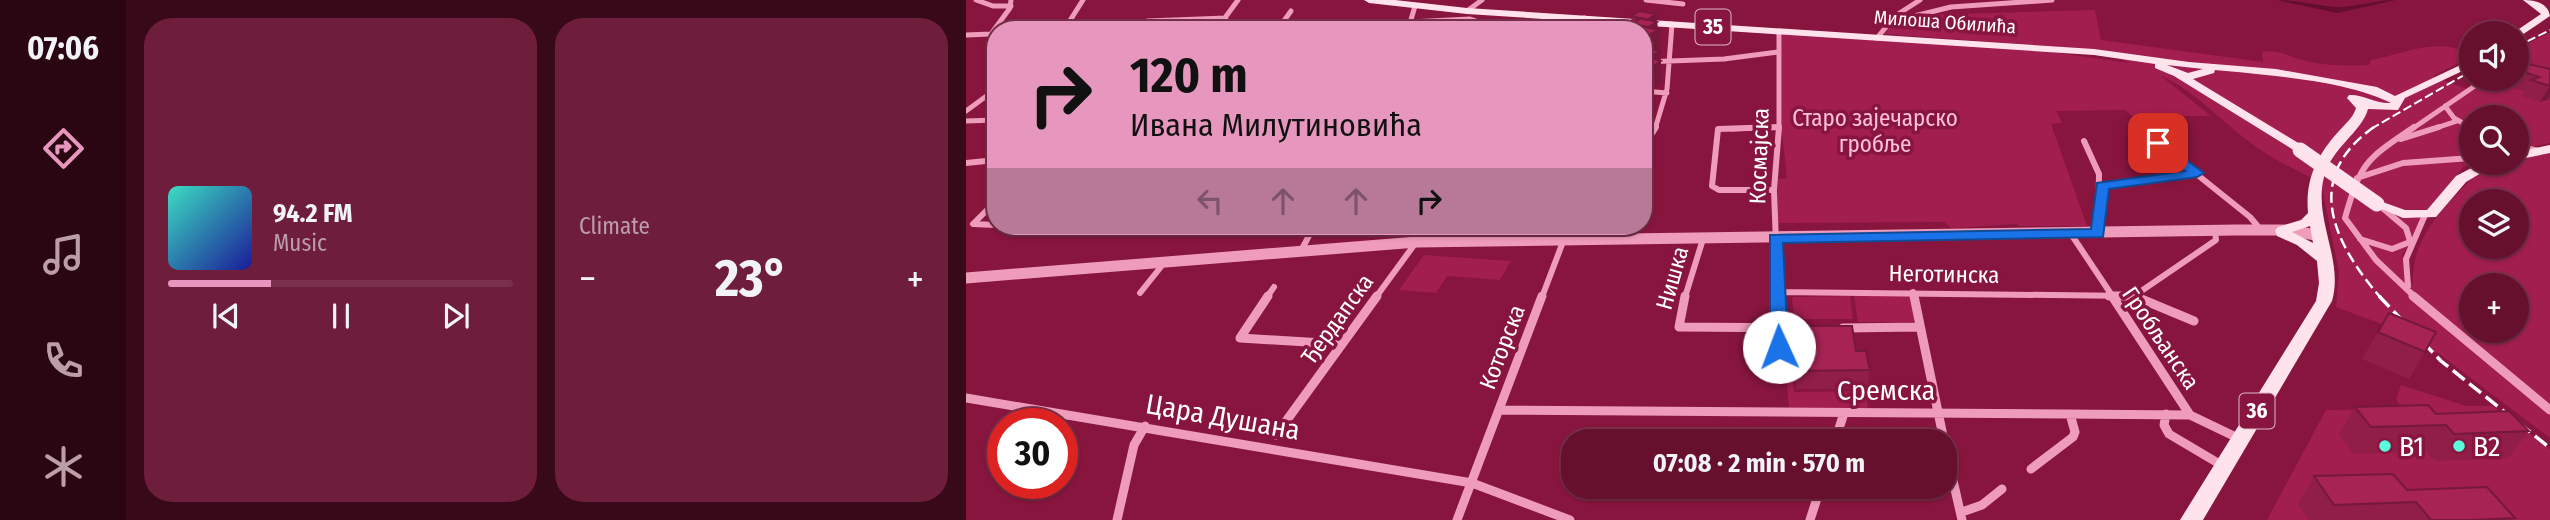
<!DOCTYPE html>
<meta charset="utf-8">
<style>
:root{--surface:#66102e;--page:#6e1e3a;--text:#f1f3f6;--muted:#bc9daa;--line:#79304a;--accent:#e797bd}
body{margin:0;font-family:"Fira Sans Condensed",sans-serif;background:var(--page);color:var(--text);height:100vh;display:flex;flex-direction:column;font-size:26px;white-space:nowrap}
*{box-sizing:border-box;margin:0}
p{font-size:23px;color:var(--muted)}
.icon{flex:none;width:38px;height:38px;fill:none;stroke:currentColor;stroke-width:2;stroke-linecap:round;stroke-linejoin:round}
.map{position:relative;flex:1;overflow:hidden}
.sheet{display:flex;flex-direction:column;gap:18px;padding:18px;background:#380919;width:840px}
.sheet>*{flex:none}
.guide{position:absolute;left:21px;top:21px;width:665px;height:214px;border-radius:28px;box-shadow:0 2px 5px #0004,0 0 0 2px var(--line);background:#e797bd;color:#111;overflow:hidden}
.controls{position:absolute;left:1493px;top:21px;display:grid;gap:14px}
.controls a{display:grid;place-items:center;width:70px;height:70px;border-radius:50%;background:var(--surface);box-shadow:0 2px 5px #0004,0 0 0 2px var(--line);font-size:35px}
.speed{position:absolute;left:21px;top:408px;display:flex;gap:14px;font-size:35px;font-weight:700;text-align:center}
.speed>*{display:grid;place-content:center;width:91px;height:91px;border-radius:50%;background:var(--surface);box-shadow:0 2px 5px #0004,0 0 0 2px var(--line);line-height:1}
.speed .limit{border:10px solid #d22;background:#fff;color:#111}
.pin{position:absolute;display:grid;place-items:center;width:60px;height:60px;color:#fff;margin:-30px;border-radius:14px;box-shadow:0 4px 10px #0006}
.me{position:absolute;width:77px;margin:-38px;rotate:358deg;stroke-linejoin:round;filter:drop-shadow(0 0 5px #0008)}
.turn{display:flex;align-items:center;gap:24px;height:147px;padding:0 28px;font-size:32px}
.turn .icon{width:91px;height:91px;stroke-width:2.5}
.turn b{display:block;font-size:49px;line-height:60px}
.lanes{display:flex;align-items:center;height:66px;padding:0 28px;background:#0003;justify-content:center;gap:35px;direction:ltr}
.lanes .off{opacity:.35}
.big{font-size:52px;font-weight:700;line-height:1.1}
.sheet .card{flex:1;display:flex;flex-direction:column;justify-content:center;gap:10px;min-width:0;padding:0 24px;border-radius:28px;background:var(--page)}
.song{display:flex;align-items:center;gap:21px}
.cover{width:84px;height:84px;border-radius:10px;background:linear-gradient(135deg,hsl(170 70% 55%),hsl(240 70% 35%))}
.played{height:7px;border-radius:4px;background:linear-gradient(90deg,var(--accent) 30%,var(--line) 30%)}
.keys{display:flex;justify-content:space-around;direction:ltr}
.heat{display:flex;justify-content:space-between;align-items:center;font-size:38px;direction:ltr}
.sheet .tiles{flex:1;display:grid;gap:18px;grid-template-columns:repeat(2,1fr)}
.trip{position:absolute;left:595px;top:429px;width:396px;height:70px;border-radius:28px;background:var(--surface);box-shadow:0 2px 5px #0004,0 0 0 2px var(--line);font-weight:700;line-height:70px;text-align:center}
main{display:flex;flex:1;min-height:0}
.dock{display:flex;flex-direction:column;width:126px;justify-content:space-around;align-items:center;background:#290612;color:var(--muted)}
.dock .icon{width:49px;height:49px}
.dock .active{color:var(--accent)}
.dock b{font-size:32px;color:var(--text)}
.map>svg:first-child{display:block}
.green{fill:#a21e4e;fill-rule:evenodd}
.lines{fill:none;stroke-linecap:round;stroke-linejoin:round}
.river{fill:#650d2c;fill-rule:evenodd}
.minor-far2{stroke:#ef9cba;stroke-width:5}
.minor-far1{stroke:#ef9cba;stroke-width:6}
.minor{stroke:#ef9cba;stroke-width:9}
.tertiary{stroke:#ef9cba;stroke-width:11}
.primary{fill:#ffe3ec;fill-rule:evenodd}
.rail-far2{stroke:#fff;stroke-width:2;stroke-dasharray:9 3.5;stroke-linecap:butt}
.rail-far1{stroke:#fff;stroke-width:2.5;stroke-dasharray:11 5;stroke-linecap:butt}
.rail{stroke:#fff;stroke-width:3.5;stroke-dasharray:15 6;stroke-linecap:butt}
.primary-bridge{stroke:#ffe3ec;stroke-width:15}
.wall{fill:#901e47}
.shaded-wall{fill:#75183a}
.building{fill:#a72353;stroke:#75183a;stroke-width:2}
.route{fill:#1a73e8;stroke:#114b97;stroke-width:2}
.poi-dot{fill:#59ffdd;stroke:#88153e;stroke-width:2.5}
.labels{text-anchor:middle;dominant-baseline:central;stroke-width:7;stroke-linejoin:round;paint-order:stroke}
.far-street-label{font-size:19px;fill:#fff;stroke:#88153e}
.shield{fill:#88153e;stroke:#dbb9c5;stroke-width:2}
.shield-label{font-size:21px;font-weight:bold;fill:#fff}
.park-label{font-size:23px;fill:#fbc2d7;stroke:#88153e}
.street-label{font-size:23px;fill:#fff;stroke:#88153e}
.near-street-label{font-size:28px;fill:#fff;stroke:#88153e}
.near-poi-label{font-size:28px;fill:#fff;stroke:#88153e;text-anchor:start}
</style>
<main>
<nav class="dock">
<b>07:06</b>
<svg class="icon active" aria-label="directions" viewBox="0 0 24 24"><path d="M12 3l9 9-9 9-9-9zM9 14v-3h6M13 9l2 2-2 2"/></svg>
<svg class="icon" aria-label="music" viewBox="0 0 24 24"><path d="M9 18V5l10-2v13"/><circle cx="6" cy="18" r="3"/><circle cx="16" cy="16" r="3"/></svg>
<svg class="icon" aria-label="phone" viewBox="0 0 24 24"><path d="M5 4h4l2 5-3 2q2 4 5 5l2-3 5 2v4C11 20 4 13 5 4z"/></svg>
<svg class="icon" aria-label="climate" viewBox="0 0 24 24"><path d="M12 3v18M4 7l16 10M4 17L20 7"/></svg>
</nav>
<section class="sheet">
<div class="tiles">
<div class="card">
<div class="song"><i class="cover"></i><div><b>94.2 FM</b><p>Music</p></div></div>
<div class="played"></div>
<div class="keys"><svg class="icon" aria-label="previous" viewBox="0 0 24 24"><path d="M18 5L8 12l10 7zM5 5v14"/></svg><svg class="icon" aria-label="pause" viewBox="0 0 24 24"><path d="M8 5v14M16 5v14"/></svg><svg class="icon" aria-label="next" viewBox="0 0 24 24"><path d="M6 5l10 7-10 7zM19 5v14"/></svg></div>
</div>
<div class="card"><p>Climate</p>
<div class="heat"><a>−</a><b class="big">23°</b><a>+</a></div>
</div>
</div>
</section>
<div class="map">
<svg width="1584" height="520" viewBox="0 0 1584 520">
<rect width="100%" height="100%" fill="#88153e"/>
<path class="green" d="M1129 10 1135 40 1297 62 1296 52C1313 49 1324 57 1340 61 1360 66 1383 66 1403 65L1405 60C1439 54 1468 37 1502 53L1489 65 1467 76 1506 91 1527 79 1565 78 1546 86 1558 91 1584 83V143L1551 150 1550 117H1505V163H1510L1497 167 1436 255 1447 287C1445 248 1463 224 1489 196 1495 190 1501 182 1508 177 1533 163 1557 159 1584 153V438L1472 353 1459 350 1429 329 1370 307 1373 272 1355 183C1334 171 1311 162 1292 148 1259 126 1231 91 1195 76L1245 116H1166L1159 110 1090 111 1096 123 1085 124 1121 226H1053L1051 224 985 228 978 222 812 223V179L821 178 816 133V34L1065 49 1163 63 1136 50 918 34 926 23 957 15ZM1505 201H1550V247H1505ZM1505 285H1550V331H1505Z
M1584 32V75L1551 59V50Z
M458 255 545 261 534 280 481 276 470 293 433 290Z
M888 295H943L950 322H892Z
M884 296 887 319H828L826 297Z
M820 371H826L828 392 900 391 902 409 823 410Z
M1435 385 1500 406H1527L1584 449V520H1301L1360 410 1437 409 1430 400Z"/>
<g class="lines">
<path class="river" d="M1311 0C1331 0 1351 6 1371 7 1390 7 1410 0 1430 0L1371 13Z"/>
<path class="minor-far2" d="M10 0 27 6H45
M680 0 717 4
M501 11 516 0
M618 18 627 30
M181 21 260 18
M924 22 985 7 1086 0
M312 29 325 11
M98 30 117 0
M250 30 272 0
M286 30 504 19 510 21 508 30
M442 30 449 6
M30 34H25L44 8 45 0
M0 35 25 34
M911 38 929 16 954 0
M677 62 758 59 812 52
M677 91 701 93
M1479 106 1488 118 1505 128
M0 111 30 89
M0 121 30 120
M689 129 701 89 706 24
M765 129 813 127
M813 129V31
M1446 129 1519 79
M1467 129 1491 121"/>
<path class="minor-far1" d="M1448 127C1401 159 1395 161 1379 218L1410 260 1449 297
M1173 128 1284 217 1295 230
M1435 139 1473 127
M1118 141 1133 174 1132 233
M1550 146 1573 151
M677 148 690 127
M0 163 30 160
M1391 178 1437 163 1505 158
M1136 186 1231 173
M808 190H753L746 186 752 129 813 127
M30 201 7 224 30 225
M1414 206 1440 228 1444 241
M1105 234 1147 297
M1394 239 1426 249 1444 242
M336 249 348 226
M1442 286 1440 259 1459 215
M811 292 1168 296 1250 240 1249 231
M947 292 948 297
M174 293 198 263
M1168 296 1172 297
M301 297 308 287
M410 297 462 226
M576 297 603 226
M719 297 737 239
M812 297 808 190 813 127"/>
<path class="minor" d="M302 296 274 338 374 344
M719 296 713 327 830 328
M812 296 814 367
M948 296 978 441
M1143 296H1168
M1146 296 1224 415 1274 439
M1168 296 1228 321
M1447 296 1584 410
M877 328 953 327
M0 398 506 483 604 520
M533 410 1224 415
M1200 414 1198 425 1203 434 1257 466
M310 435 411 296
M869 441 878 413
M978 441 996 520
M1065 469 1107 437 1109 432 1104 414
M996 512 1016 505 1036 489
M151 520 168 445 179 426
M491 520 576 296
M844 520 855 486"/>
<path class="tertiary" d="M0 278 451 242 1271 230H1324L1354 236"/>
<path class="primary" d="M398 0H429L501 8 1128 49 1223 62 1310 69 1411 87 1429 96 1505 60V67L1439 98 1432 110 1402 109C1396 132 1365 148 1358 177 1347 219 1378 260 1366 301L1237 520H1214L1350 301 1353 283 1351 261 1331 245 1311 236 1309 230 1312 227 1335 220 1342 213C1339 179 1351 155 1373 131 1380 123 1387 118 1390 108L1381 98 1383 95C1397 94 1409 104 1425 103 1380 80 1300 75 1249 70L1248 73 1227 79 1339 147V153L1334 154 1208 76 1189 68V64L1128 55 501 14 403 3ZM1201 65 1237 69 1222 73ZM1344 226 1347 243 1326 232Z
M1557 0C1569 0 1582 3 1584 16L1550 39V33H1547L1575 14Z
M1584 145V153L1550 160V152Z
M1515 163H1532L1500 182 1470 217 1437 218 1404 204 1411 200 1439 210H1461L1490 176Z"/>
<path class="rail-far2" d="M1550 47 1584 30
M1405 129 1505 71"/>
<path class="rail-far1" d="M1408 127C1336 178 1367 242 1414 297"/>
<path class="rail" d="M1413 296 1475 361 1584 448"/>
<path class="primary-bridge" d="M1334 150 1411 204"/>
</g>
<path class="wall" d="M665 16 691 22 694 50 692 51H694L696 82 689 87 677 84V30H666Z
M1550 63 1584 69V101L1581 100 1574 102 1556 96 1559 91 1533 81 1534 79H1550Z
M1423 313 1459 352 1443 379 1396 359Z
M821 326 890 351 904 370 902 389H830L829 353H821Z
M1389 407 1470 414 1563 431 1542 458 1469 461 1461 452 1388 454 1373 434Z
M1348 476 1549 518 1547 520H1343L1332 504Z"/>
<path class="shaded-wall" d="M690 14 692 30H693L694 50 685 55 681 20Z
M694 51 696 82 689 87 688 66 685 57Z
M1584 86V96L1581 100 1574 102Z"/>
<path class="building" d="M674 11 690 14 681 20 665 16Z
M675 18 691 22 682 27 666 24Z
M676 26 693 30 683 35 677 34V30H669Z
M677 47 694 51 685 57 695 61 688 66 677 64Z
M1553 62 1584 69V86L1565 80 1573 77 1550 69V63Z
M1423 313 1470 332 1459 352 1412 332Z
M821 326H886L890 351H900L904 370 830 371 829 351H847L846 335H821Z
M1462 405 1470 414 1543 411 1563 431 1488 434 1480 425 1405 427 1389 407Z
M1427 474 1441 490 1521 487 1549 518 1505 520H1465L1450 502 1368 505 1348 476Z"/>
<path class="route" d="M1192 139 1238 173 1231 177 1143 189 1137 237 817 243 822 347 813 353 804 347V235L1125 229 1131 183 1219 171 1187 146V140Z"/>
<g class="poi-dot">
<circle cx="1419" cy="446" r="7"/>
<circle cx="1493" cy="446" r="7"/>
</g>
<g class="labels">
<g class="far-street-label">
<text transform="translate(979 22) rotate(4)">Милоша Обилића</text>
</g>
<g class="shield">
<rect x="729.5" y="9.5" width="35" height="35" rx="5"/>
<rect x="1273.5" y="393.5" width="35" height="35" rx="5"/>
</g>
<g class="shield-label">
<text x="747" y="27">35</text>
<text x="1291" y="411">36</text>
</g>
<g class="park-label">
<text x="909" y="118">Старо зајечарско<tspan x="909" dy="26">гробље</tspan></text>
</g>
<g class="street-label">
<text transform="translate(793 156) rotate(-88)">Космајска</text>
<text transform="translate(978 274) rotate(1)">Неготинска</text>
<text transform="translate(706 278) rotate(-74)">Нишка</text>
<text transform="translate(371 319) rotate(-54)">Ђердапска</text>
<text transform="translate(1195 338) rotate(56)">Гробљанска</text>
<text transform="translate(536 347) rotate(-69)">Которска</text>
</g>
<g class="near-street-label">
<text x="920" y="390">Сремска</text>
<text transform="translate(257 417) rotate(10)">Цара Душана</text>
</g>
<g class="near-poi-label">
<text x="1433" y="446">B1</text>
<text x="1507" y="446">B2</text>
</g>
</g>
</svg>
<div class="controls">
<a><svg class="icon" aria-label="sound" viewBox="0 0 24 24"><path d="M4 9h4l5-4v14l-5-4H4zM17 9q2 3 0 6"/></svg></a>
<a><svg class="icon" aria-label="search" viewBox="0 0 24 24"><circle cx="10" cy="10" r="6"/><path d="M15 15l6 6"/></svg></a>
<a><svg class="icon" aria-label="layers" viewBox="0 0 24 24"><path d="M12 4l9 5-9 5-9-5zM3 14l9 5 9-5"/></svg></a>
<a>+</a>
</div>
<div class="speed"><div class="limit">30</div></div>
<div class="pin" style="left:1192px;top:143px;background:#d93025"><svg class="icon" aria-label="arrive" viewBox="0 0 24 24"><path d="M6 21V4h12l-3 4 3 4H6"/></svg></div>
<svg class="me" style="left:813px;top:347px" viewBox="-20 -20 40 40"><circle r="19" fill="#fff"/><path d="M0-13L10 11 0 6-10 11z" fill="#1a73e8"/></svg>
<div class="trip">07:08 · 2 min · 570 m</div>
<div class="guide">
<div class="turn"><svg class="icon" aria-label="right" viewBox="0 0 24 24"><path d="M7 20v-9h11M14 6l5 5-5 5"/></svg><div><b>120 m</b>Ивана Милутиновића</div></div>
<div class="lanes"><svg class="icon off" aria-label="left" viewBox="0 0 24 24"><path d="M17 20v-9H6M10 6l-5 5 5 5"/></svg><svg class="icon off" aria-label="ahead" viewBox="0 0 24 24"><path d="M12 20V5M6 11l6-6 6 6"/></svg><svg class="icon off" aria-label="ahead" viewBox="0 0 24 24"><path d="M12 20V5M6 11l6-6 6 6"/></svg><svg class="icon" aria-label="right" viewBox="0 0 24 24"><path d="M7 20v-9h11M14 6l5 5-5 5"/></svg></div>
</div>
</div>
</main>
